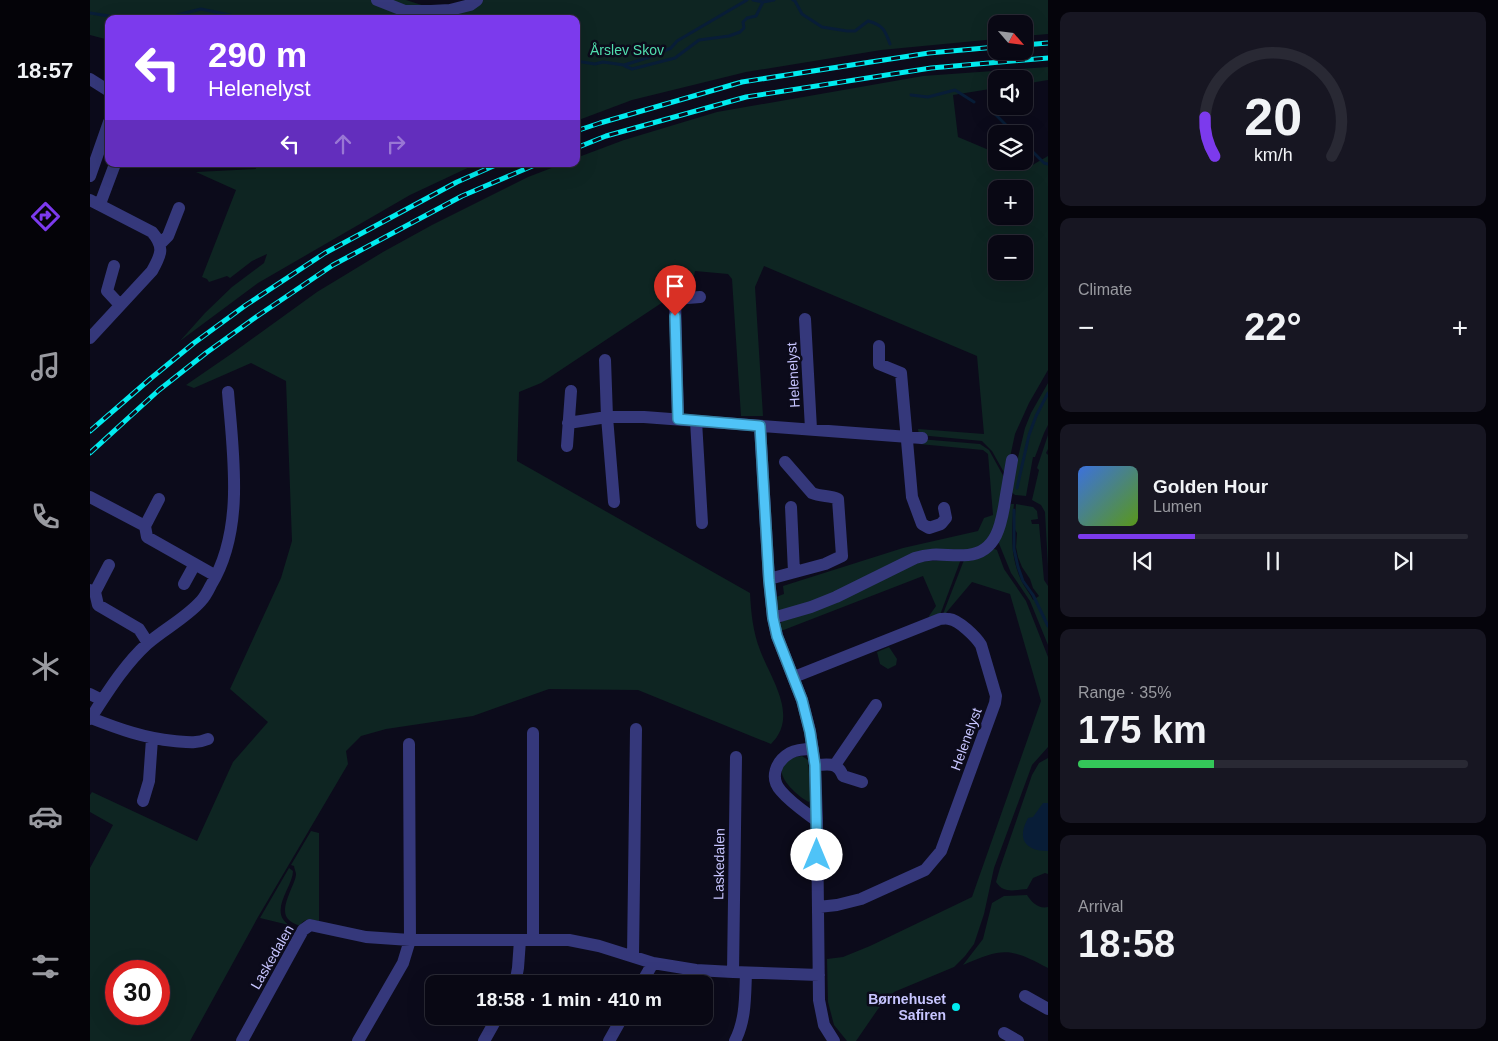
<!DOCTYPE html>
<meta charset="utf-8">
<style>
:root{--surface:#090814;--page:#171622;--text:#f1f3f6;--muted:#999aa0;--line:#292934;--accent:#7c3aed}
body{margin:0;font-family:Arial,sans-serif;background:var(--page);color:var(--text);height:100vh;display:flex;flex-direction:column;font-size:19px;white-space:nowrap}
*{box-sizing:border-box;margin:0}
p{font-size:16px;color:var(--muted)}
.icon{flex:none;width:28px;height:28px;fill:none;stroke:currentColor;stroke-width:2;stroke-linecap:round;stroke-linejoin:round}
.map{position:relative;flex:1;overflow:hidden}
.panel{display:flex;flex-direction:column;gap:12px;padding:12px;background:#05040b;width:450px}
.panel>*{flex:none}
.top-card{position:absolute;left:15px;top:15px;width:475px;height:152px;border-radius:10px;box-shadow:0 5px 20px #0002,0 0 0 1px var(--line);background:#7c3aed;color:#fff;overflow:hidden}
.needle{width:32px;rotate:118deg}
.controls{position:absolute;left:898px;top:15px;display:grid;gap:10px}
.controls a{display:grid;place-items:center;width:45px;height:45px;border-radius:10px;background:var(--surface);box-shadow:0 5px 20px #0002,0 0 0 1px var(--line);font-size:25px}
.speed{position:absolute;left:15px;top:960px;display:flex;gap:10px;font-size:25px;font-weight:700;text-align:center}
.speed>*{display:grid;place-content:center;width:65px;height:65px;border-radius:50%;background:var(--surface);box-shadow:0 5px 20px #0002,0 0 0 1px var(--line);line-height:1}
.speed .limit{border:8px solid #d22;background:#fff;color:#111}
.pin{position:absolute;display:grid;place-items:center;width:42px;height:42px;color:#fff;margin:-51px -21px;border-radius:50% 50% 50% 0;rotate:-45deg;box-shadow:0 0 5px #0007}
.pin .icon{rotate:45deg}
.me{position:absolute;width:55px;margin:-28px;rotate:0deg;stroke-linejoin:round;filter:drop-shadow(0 0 4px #0008)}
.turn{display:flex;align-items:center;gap:18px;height:105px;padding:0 20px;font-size:22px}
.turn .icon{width:65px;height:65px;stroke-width:2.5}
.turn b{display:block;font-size:35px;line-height:42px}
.lanes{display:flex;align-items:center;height:48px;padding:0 20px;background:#0003;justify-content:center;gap:25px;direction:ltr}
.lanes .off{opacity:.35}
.big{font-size:38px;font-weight:700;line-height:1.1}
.panel .widget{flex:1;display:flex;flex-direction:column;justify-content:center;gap:8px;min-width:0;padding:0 18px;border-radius:10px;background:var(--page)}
.panel .dial{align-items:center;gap:0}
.dial svg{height:130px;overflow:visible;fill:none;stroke:var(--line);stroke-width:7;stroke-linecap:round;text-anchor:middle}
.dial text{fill:var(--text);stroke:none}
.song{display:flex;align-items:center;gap:15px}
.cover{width:60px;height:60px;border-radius:8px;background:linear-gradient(135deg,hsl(220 70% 55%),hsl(90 70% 35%))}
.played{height:5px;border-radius:2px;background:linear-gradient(90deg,var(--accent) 30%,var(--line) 30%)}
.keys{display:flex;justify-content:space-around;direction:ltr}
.heat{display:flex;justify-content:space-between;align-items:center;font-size:28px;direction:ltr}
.charge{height:8px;border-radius:4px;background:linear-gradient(90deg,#34c759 35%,var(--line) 0)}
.trip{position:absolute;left:335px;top:975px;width:288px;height:50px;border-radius:10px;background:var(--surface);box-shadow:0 5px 20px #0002,0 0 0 1px var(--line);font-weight:700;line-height:50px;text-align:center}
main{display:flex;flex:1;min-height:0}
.tab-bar{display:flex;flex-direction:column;width:90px;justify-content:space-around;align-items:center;background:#040308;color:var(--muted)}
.tab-bar .icon{width:35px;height:35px}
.tab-bar .active{color:var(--accent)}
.tab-bar b{font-size:22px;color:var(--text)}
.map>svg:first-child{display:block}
.green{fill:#0e2522;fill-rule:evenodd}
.water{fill:#081d37}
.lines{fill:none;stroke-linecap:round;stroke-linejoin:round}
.stream{stroke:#081d37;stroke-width:3}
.minor{stroke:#35387b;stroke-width:12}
.rail-casing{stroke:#00ecf0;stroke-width:5}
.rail{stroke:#0c0b1b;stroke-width:3;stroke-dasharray:9;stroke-linecap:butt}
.route-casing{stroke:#337fa1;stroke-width:12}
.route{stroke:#4fc3f7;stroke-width:9}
.poi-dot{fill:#00ecf0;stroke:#0c0b1b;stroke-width:2}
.labels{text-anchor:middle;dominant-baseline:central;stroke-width:5;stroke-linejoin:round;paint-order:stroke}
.park-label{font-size:14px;fill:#51dfaf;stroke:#0c0b1b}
.street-label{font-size:14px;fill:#c7c5ff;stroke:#0c0b1b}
.poi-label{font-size:14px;font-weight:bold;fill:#c7c5ff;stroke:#0c0b1b;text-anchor:end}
</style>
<main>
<nav class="tab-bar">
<b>18:57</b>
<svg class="icon active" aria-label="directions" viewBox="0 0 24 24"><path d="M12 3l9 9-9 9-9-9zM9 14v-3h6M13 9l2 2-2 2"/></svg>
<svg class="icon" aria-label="music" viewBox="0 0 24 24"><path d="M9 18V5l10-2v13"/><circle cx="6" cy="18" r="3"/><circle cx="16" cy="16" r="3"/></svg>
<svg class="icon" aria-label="phone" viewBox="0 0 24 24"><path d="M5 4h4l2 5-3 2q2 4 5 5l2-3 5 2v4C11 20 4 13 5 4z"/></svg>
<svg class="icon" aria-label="climate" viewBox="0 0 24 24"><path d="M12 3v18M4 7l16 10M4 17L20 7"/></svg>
<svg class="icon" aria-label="car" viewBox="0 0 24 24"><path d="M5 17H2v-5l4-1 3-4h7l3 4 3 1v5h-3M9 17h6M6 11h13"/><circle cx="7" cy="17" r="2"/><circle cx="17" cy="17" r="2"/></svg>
<svg class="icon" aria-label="filters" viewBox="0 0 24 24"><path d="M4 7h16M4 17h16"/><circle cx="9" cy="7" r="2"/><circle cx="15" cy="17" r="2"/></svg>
</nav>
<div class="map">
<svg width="958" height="1041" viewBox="0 0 958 1041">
<rect width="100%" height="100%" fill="#0c0b1b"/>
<path class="green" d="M0 0H316L341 8 389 3 393 0H958V34L934 36V24H906V39L791 50 656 72 542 100 486 121V19H19V40L0 35Z
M958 67V80L934 84V79H906V88L863 95 868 137 906 153V161H926L939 167 958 156V370L939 403 925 434 916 476 902 451 892 441 829 435 828 429 894 434 887 356 674 266 665 287 673 416H651L642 279 638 274 605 271 600 294C586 293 582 290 573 302L451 383 429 392 427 461 660 593C661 613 663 632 670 650 679 675 704 709 688 735 686 739 683 741 681 744L548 690 459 689 383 716 296 729 271 736 256 751 258 764 168 917 100 1041H0V868L23 825 0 812V795L2 792 107 841 143 762 178 722 140 689 191 578 202 541 196 381 161 363 104 388 96 385 144 352 227 292 293 252 342 225 438 177 472 164H486V158L534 140 627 112 833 76ZM906 189H934V216H906ZM906 244H934V271H906ZM26 971H69V1014H26Z
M166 164H386L320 195 168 283 90 341 115 313 142 287 174 263 177 254 162 261 140 278 137 276 119 282 117 279 112 277 146 190 106 172 166 169Z
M958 383V425L954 433 945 457H943L936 496 925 495 920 491 935 428 941 413Z
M958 435V449L956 453 958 455V567L955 512 951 505 942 500 949 470 947 468Z
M829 439 890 444 899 450 915 479 908 518 899 540 883 550H856L736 597 692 612 687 608 686 597 694 594 693 586 813 548 888 531 894 518 903 515 898 454 893 450 829 444Z
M921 504H924C921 530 920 556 931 580 934 587 940 593 943 600L949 596 943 588 940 579 932 567 928 557 926 547 927 533 924 528 926 504 943 507 947 511 948 519 941 520 942 524H949L954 580 958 586V645L940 601 921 573 908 541 919 507Z
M902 548 907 550 914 569 936 601 958 657V747L942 765 938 776 904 868 894 914 884 944 875 956 864 967 804 992 788 1009 766 1041H757L744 1025 738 1002 737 959 753 957 780 946 882 897 951 701 920 594 882 582 855 614H853L874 560Z
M871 559 850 615 840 619 839 616 846 606 833 576 691 631 689 625 694 619 825 562Z
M799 647 807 659 806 665 798 669 790 664 787 652Z
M712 756 718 760 721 799 719 802C710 798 689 780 692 769 693 765 697 761 699 758Z
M958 758V874L955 873 943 878 937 889C924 890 914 894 906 882L910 868 942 775 949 763Z
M221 831 229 833V921C220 919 214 918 210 926 206 924 202 923 199 920 187 910 206 884 206 874 206 872 204 868 204 866L201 865Z
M199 868 203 871C203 887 178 911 199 925L170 918Z
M937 895C942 903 949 909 958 907V968C919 947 913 948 873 965L893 939 902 903 914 896Z"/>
<path class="water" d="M953 803H958V851C934 851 927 838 938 818L943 817Z"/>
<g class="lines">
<path class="stream" d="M663 0 673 2 684 0
M703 0 705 1 712 14 732 27 757 31H765L778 21C793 25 795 30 800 44
M0 13 25 17 56 19
M80 19 87 15 111 9 159 19
M486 61 505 64 513 62 534 65 557 58 581 48 587 41 657 0
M535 66 542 69 585 58 609 40 639 36 650 32 654 28 653 22 657 18 666 16 673 2
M821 95 838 97 865 90 884 102
M905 114 925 134
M934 143 954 163 958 164
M927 488 939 435 946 416 958 393
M924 510V549L928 567 933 581 943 595 958 626"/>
<path class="minor" d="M287 0 315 11H341L360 10 380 5 387 0
M0 79 19 91
M0 176 19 122
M0 200 62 232C75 247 71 255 62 271L0 338
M10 204 25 164
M70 244 78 236 89 208
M24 266 17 291 30 305
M715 319 721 429
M789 346V364L811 373 822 497 832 524 839 528 851 524 856 518 854 508
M515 360 517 417 524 502
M588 419 585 299 610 297
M606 421 612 523
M478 423 517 417H554L832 438
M670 426 679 579 683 618 687 636 712 700 720 731 725 765 727 821 729 1000 734 1025 744 1041
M477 446 481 391
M0 497 55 526 57 537 126 576
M701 507 704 572
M55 526 69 499
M679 579 735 564 752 556 748 499C740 495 731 497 722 493L695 462
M94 584 105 564
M0 590 5 592 8 605 49 629 58 643
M5 592 19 565
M683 618 721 607 746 597 825 558C846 551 858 557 878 555 909 552 912 519 916 495 918 483 920 472 922 460
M704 677 850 619C851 619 858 618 859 619 869 620 886 637 891 645L906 696 905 703 851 851 835 870 771 899 747 905 728 907
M0 694 12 700
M1 718C29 729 54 738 84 741 96 742 106 744 118 739
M0 719C17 693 34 665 57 644 74 629 96 618 111 601 115 597 118 591 121 585 155 529 143 454 138 392
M723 749C716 749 707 749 700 753 686 761 679 778 691 791 701 803 715 812 727 821
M725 765C739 765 747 761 753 776L772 782
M745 765 786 705
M53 801 59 781 62 739
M443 940V733
M543 956 546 729
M643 972 646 757
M425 984 428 968 430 940
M551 984 563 963
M935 996 958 1009
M914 1033 928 1041
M152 1041 213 930 220 925 276 937 320 940H479L509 946 563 963 606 970 643 972 729 975
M268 1041 313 963 320 940 319 744
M394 1041 408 1016
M519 1041 533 1016
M645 1041C656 1019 655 997 656 973"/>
<defs>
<path id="rail" d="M934 45 958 43
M486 131 510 123 652 82 839 53 906 47
M486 148 516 136 656 97 841 68 958 58
M0 431 60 379 104 343 156 305 235 253 367 182 408 164
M0 453 69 390 116 353 166 317 243 265 372 196 447 164"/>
</defs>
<use href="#rail" class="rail-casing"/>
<use href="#rail" class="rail"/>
</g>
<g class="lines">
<defs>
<path id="route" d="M585 316 588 419 670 426 679 580 683 618 687 636 712 700 720 732 725 765 727 855"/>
</defs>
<use href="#route" class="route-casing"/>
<use href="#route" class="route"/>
</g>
<circle class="poi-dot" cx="866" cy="1007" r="5"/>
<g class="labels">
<g class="park-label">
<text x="537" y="50">Årslev Skov</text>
</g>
<g class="street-label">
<text transform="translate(703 375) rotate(-93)">Helenelyst</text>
<text transform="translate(876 739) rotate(-70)">Helenelyst</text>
<text transform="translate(629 864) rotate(-89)">Laskedalen</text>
<text transform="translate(182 957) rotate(-60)">Laskedalen</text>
</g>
<g class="poi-label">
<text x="856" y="999">Børnehuset<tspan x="856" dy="16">Safiren</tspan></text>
</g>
</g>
</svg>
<div class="controls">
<a><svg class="needle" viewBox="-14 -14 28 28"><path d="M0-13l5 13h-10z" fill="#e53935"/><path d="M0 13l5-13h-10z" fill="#999aa0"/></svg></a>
<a><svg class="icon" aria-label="sound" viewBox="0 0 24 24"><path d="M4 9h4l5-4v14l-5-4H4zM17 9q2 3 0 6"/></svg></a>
<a><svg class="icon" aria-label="layers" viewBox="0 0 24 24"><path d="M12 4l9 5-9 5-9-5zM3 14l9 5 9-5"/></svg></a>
<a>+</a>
<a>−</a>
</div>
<div class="speed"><div class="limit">30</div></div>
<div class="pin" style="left:585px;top:316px;background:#d93025"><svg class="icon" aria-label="arrive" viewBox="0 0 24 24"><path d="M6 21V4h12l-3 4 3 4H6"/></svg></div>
<svg class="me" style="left:727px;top:855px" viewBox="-20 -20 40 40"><circle r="19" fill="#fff"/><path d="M0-13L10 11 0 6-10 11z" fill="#4fc3f7"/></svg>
<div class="trip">18:58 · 1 min · 410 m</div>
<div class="top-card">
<div class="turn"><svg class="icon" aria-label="left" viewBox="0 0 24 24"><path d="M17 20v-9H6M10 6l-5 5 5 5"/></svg><div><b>290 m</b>Helenelyst</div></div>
<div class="lanes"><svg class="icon" aria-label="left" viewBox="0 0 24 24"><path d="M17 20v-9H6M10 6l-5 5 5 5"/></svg><svg class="icon off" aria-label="ahead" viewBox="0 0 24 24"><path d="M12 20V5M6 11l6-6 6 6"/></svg><svg class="icon off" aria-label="right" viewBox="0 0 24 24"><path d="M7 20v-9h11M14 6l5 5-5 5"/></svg></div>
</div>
</div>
<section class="panel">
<div class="widget dial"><svg viewBox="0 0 100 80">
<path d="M14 69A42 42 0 1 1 86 69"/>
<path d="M14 69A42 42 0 0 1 8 45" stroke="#7c3aed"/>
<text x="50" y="56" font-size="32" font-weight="700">20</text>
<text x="50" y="72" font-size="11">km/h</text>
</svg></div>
<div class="widget"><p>Climate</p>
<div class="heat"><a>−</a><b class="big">22°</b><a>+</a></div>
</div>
<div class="widget">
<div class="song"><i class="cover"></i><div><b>Golden Hour</b><p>Lumen</p></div></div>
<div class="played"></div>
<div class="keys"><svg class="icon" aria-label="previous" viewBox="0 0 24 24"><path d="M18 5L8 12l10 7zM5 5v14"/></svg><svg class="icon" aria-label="pause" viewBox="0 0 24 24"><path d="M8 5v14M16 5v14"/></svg><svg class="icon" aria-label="next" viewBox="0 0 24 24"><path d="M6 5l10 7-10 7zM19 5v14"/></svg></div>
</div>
<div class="widget"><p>Range · 35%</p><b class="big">175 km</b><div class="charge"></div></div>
<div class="widget"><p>Arrival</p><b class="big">18:58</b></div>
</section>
</main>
